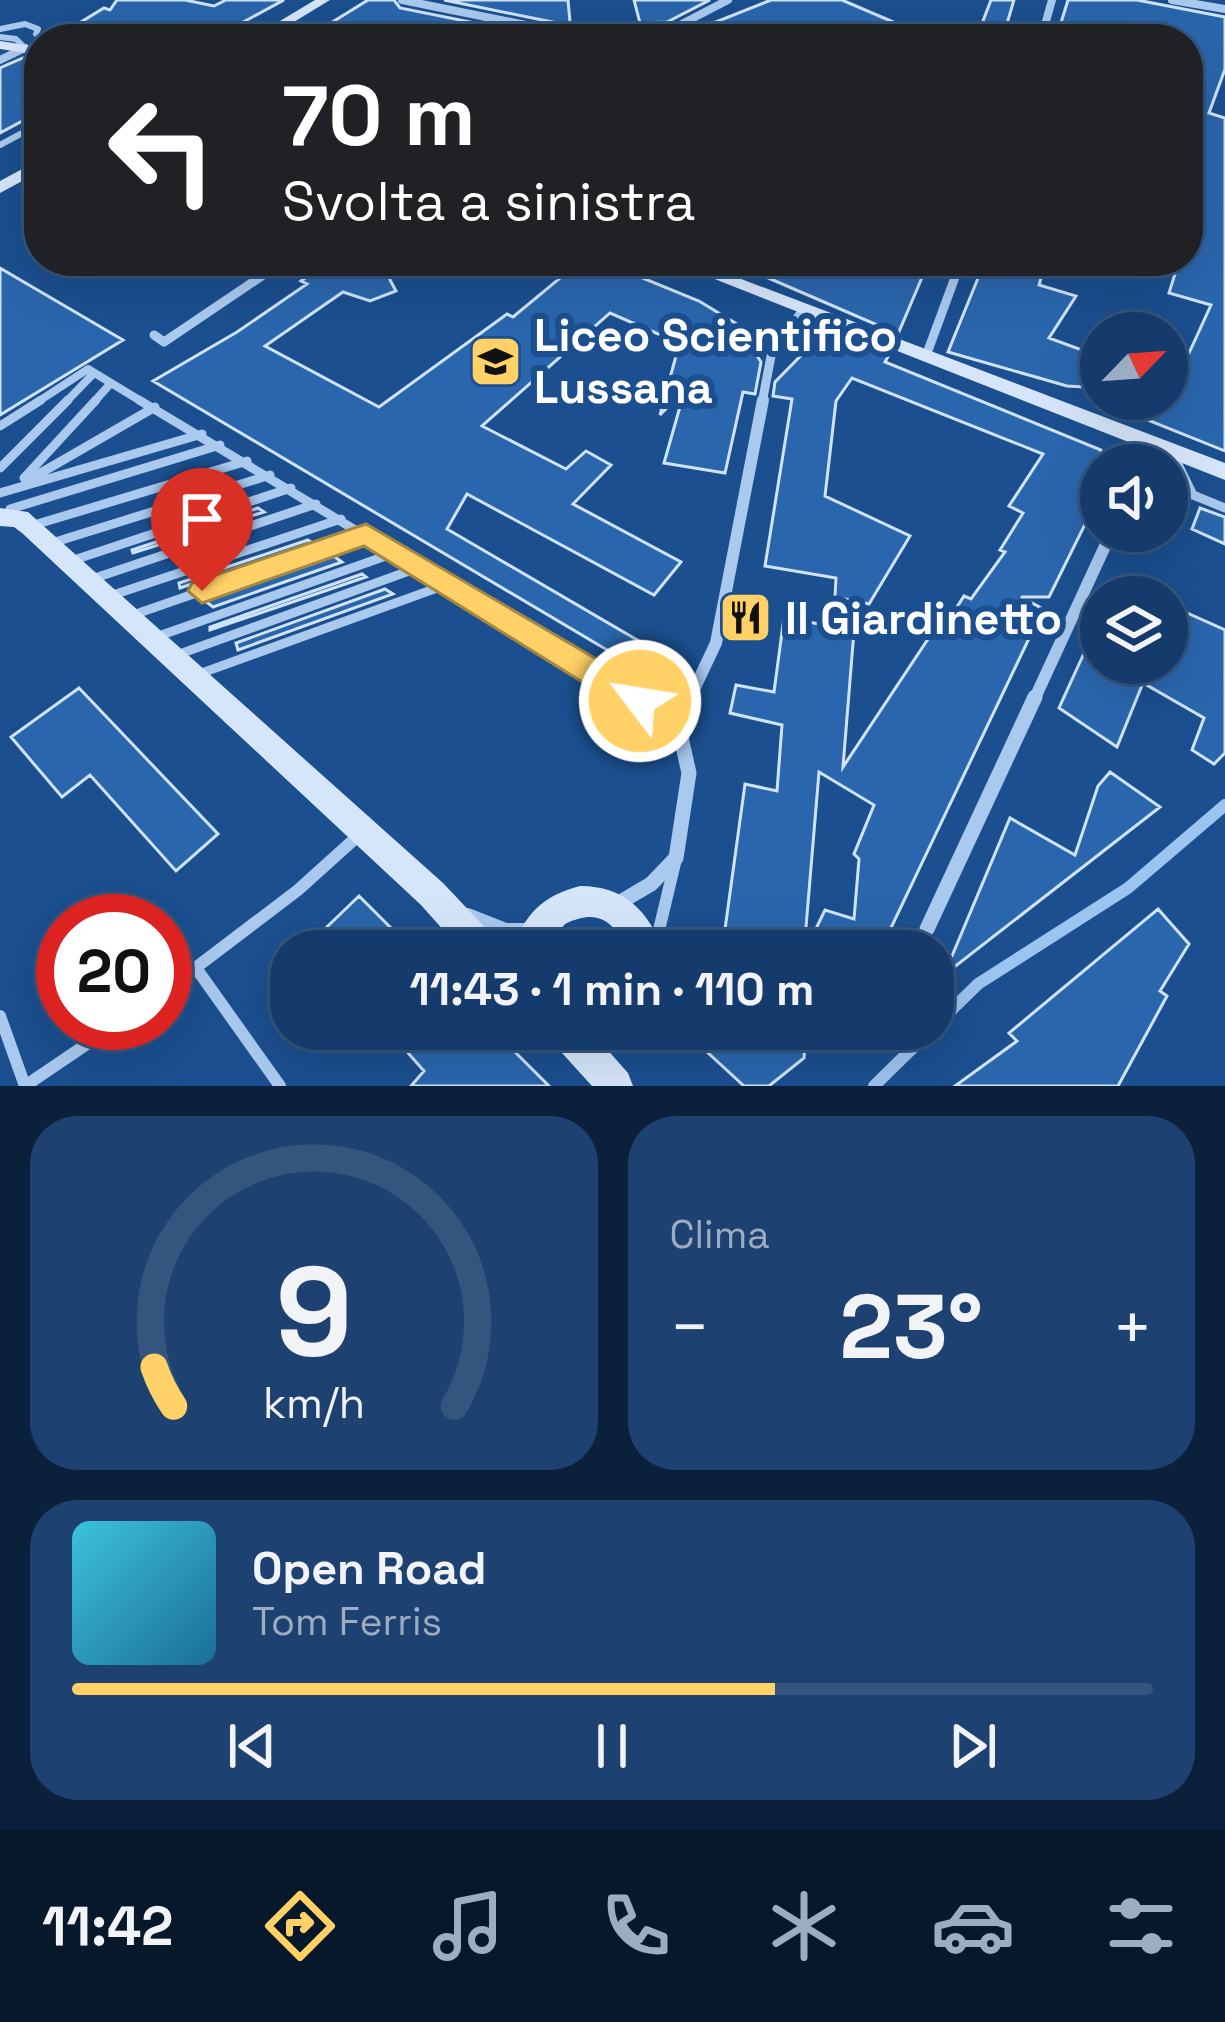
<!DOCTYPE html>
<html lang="it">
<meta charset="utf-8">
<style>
:root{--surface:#143b6b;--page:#1d4271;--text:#f1f3f6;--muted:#9dadc1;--line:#33557e;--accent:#ffd166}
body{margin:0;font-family:"Space Grotesk",sans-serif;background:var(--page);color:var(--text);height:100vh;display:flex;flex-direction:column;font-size:45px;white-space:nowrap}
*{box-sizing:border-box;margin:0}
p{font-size:39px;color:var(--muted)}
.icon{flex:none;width:66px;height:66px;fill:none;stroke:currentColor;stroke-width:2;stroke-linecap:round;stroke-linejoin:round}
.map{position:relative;height:1086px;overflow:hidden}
.panel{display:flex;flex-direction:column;gap:30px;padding:30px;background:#0b203b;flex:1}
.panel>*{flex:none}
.banner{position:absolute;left:24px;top:24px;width:1179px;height:252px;border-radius:48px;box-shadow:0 12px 48px #0002,0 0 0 3px var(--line);background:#202124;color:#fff;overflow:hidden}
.needle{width:78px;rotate:65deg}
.tools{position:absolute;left:1080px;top:312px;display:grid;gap:24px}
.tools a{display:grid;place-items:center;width:108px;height:108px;border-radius:50%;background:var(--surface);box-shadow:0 12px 48px #0002,0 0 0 3px var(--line);font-size:60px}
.speed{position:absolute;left:36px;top:894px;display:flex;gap:24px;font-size:60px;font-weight:700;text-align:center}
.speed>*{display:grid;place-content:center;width:156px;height:156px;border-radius:50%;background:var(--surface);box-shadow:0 12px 48px #0002,0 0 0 3px var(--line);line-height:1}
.speed .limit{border:18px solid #d22;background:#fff;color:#111}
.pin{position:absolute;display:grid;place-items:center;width:102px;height:102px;color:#fff;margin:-123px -51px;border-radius:50% 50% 50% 0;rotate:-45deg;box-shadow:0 0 12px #0007}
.pin .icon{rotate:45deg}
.me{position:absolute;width:132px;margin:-66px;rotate:301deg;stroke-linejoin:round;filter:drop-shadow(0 0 9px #0008)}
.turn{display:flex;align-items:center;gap:42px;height:252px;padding:0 60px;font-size:54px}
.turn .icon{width:156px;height:156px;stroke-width:2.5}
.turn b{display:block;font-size:84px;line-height:102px}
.big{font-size:90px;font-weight:700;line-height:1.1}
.panel .tile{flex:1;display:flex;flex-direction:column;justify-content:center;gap:18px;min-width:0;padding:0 42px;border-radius:48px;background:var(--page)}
.panel .dial{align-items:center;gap:0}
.dial svg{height:312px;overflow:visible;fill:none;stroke:var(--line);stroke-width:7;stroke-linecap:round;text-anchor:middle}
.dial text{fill:var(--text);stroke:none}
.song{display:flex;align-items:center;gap:36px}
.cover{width:144px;height:144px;border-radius:18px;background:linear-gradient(135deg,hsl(190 70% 55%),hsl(200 70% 35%))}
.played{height:12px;border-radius:6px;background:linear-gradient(90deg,var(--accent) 65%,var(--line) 65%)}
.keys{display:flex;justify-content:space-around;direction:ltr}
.heat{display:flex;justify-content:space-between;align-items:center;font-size:66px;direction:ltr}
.panel .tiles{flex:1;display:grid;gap:30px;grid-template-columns:1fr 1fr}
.tile:last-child{grid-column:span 2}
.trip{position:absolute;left:270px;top:930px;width:684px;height:120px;border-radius:48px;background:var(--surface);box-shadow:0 12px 48px #0002,0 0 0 3px var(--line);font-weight:700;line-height:120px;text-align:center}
.tab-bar{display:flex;height:192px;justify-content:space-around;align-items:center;background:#08182b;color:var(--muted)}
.tab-bar .icon{width:84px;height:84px}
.tab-bar .selected{color:var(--accent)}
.tab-bar b{font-size:54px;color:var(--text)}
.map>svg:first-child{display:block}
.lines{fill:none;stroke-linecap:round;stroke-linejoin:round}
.stream{stroke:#9cc4f0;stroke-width:12}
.building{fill:#2a66ad;stroke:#cfe3fa;stroke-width:3}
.lane-far3{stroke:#a9c9ee;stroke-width:6}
.lane-far2{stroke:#a9c9ee;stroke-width:8}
.lane-far1{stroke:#a9c9ee;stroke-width:9}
.lane{stroke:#a9c9ee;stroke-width:12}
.street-far3{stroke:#a9c9ee;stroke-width:8}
.street-far2{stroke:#a9c9ee;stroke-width:9}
.street-far1{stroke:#a9c9ee;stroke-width:12}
.street{stroke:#a9c9ee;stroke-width:15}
.secondary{fill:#d6e6fa;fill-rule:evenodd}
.route{fill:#ffd166;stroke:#a68842;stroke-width:3}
.labels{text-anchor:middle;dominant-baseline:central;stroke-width:12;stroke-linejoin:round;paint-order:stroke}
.poi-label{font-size:45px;font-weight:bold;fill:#fff;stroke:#1b4f8f;text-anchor:start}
</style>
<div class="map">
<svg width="1225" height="1086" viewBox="0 0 1225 1086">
<rect width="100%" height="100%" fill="#1b4f8f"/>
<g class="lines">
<path class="stream" d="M933 1028 978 984 1128 888 1225 805
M874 1086 932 1029"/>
</g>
<path class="building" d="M117 0H185L214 6 226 0H284L223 33V39H53L104 8 110 10Z
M368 0H394L400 8 550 38 305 39Z
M444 0H568L570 22 567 25Z
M634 0H710L667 22 640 23Z
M771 0H842L933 39H673Z
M991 0H1014L1003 37 978 34Z
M1068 0H1137L1225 17V69L1209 113 1225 118V451L1098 400 1167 399V386L1173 388 1211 305 1169 293 1179 261H1188V39H1143L1088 25 1085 39H1056Z
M25 57 39 59V112L0 133V68Z
M329 261H380L396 291 370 301 343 292 265 346 379 407 507 314 513 317 559 279 519 261H590L594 269 628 272 699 301 737 324 761 362 755 394 743 392 725 473 664 463 685 389 660 415 676 356 663 336 610 313 482 426 566 469 586 451 611 465 573 504 681 562 654 595 467 494 447 529 656 651 641 670 153 381 237 332 307 284 301 281Z
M729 261H929L898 334Z
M985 261H1046L1039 285 1076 296 1049 338 1101 357V388L1067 386 948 352Z
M0 268 123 340 0 415Z
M828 328 890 353 885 362 1101 450V492L1049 597H1021L1043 609 880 951H805L825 910 854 919 859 859 854 854 874 805 819 772 804 951H722L745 784 777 791 782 725 730 713 736 685 774 692 784 617 854 631 843 767 944 615 950 618 964 596 971 599 1005 552 1000 550 1023 513 1009 506 1043 454 852 378 836 401 825 496 910 536 869 604 835 597 836 578 765 566 792 399 773 396 775 382Z
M258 508 264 512 133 553 132 550Z
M1200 508 1225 517V544L1192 529Z
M308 540 313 543 180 588 179 583Z
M332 555 342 562 213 607 204 600Z
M362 574 366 577 210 630V627Z
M385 589 393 594 238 650 236 643Z
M1167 604 1225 630V753L1214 764 1192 750 1204 718 1143 683 1117 747 1059 708 1101 616V663H1167Z
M79 688 218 834 176 871 90 775 62 797 11 737Z
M1110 772 1160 807 944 975 1010 818 1075 855 1098 786Z
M359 896 414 951H302Z
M1158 909 1189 944 1160 991 1167 996 1118 1086H955L1017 1041 1009 1033Z
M387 1029H492L549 1086H411L424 1071Z
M710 1029H806L804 1058 769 1086H744L706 1051Z"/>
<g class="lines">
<path class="lane-far3" d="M0 29 25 24 38 29 36 34
M0 37 16 39 25 48
M0 145 39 124"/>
<path class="lane-far2" d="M36 403 88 369 144 403
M65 403 94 373
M93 403 111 383"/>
<path class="lane-far1" d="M139 400 638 700
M0 426 41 400
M1173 454 1193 495 1225 508
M0 468 68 400
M24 478 96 400
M32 478 155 407
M0 493 202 434
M10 509 220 445
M34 525 247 461
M52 543 270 475
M68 562 291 488
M89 580 316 504
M107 597 341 519
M133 615 366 534
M153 638 397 552
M177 655 420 567
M199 674 448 584"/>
<path class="lane" d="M633 697 678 724
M468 914 506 929H532
M654 951 675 863
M196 968 280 1086
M165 991 298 890 359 835
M0 1016 25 1086
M25 1086 118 1023"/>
<path class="street-far3" d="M402 0 595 39
M1172 0 1225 9
M653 39 728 0
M1041 39 1052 0
M0 60 25 48"/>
<path class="street-far2" d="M154 335 164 342 284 261
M926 356 961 261
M762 403 772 351 804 309"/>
<path class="street-far1" d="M1143 465 1152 444
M689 700 716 643 763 400
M1034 700 1112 531"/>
<path class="street" d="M617 904 651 884 676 858 689 773 678 724 691 697
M927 929 1035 697"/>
<path class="secondary" d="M315 0H330L266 39H250Z
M0 41 39 47V55L0 49Z
M39 160V172L0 193V181Z
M669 261H694L1225 463V480Z
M0 508 28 512 38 521 443 883 496 939 500 951H462L421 905 22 533 14 527 0 526Z
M580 886C625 886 648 911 664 951H630C613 923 600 907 565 924L543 951H511C525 915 541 896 580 886Z
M547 1029H626L621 1041 605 1047 628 1073 633 1086H592L552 1042Z"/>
</g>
<path class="route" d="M366 524 651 691 655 701 651 711H629L364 546 202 603 188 591 192 583Z"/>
<defs>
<symbol id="school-square" viewBox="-11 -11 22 22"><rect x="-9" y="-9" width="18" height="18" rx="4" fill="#ffd166" stroke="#1b4f8f"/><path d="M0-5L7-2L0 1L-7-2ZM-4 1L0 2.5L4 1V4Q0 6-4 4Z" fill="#111"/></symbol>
<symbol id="restaurant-square" viewBox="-11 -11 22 22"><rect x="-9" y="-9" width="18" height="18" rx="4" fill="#ffd166" stroke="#1b4f8f"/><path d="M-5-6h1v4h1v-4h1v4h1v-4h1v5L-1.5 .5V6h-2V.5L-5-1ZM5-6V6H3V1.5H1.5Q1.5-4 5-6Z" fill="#111"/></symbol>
</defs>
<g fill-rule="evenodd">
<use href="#school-square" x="466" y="332" width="59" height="59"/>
<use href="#restaurant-square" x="716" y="588" width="59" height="59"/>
</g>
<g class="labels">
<g class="poi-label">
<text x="534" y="335">Liceo Scientifico<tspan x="534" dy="52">Lussana</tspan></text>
<text x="785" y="618">Il Giardinetto</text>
</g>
</g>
</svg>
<div class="tools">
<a><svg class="needle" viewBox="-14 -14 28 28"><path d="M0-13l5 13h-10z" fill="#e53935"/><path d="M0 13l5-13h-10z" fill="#9dadc1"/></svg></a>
<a><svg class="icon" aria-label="sound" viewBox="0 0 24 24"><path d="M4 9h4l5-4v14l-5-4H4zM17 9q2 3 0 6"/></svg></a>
<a><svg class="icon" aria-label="layers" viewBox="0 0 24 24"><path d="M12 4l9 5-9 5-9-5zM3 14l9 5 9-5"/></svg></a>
</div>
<div class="speed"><div class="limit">20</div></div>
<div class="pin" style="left:202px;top:591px;background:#d93025"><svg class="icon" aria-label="arrive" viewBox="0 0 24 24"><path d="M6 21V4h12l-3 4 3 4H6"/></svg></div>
<svg class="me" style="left:640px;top:701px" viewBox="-20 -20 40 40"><circle r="17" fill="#ffd166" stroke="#fff" stroke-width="3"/><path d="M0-11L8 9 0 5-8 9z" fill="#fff"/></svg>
<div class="trip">11:43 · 1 min · 110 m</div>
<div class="banner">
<div class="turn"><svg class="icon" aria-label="left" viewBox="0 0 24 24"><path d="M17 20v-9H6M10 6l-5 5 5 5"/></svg><div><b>70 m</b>Svolta a sinistra</div></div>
</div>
</div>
<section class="panel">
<div class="tiles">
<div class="tile dial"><svg viewBox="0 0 100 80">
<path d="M14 69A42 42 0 1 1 86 69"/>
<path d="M14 69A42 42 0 0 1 9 59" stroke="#ffd166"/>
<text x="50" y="56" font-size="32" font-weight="700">9</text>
<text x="50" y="72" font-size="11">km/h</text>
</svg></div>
<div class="tile"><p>Clima</p>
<div class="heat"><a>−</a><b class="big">23°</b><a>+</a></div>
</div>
<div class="tile">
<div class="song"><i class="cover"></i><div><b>Open Road</b><p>Tom Ferris</p></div></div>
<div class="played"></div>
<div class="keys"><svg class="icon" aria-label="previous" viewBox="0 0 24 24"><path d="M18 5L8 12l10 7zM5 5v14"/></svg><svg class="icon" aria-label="pause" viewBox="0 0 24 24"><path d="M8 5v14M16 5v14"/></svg><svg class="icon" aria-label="next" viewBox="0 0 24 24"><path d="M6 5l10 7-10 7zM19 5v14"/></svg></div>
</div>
</div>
</section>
<nav class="tab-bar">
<b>11:42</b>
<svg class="icon selected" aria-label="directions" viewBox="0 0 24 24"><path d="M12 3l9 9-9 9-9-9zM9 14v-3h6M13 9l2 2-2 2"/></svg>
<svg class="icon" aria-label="music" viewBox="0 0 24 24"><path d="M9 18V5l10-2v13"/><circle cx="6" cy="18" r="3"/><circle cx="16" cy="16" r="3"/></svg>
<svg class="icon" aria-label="phone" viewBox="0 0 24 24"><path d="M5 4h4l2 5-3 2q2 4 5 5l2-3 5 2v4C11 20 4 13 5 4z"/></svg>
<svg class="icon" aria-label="climate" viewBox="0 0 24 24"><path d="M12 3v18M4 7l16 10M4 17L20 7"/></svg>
<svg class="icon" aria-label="car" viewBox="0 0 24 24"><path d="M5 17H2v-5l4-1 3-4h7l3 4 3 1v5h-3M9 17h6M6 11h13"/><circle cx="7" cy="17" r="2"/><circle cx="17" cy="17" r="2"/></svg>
<svg class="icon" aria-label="filters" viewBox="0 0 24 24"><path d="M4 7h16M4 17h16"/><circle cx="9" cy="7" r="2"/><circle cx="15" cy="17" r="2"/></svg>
</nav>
